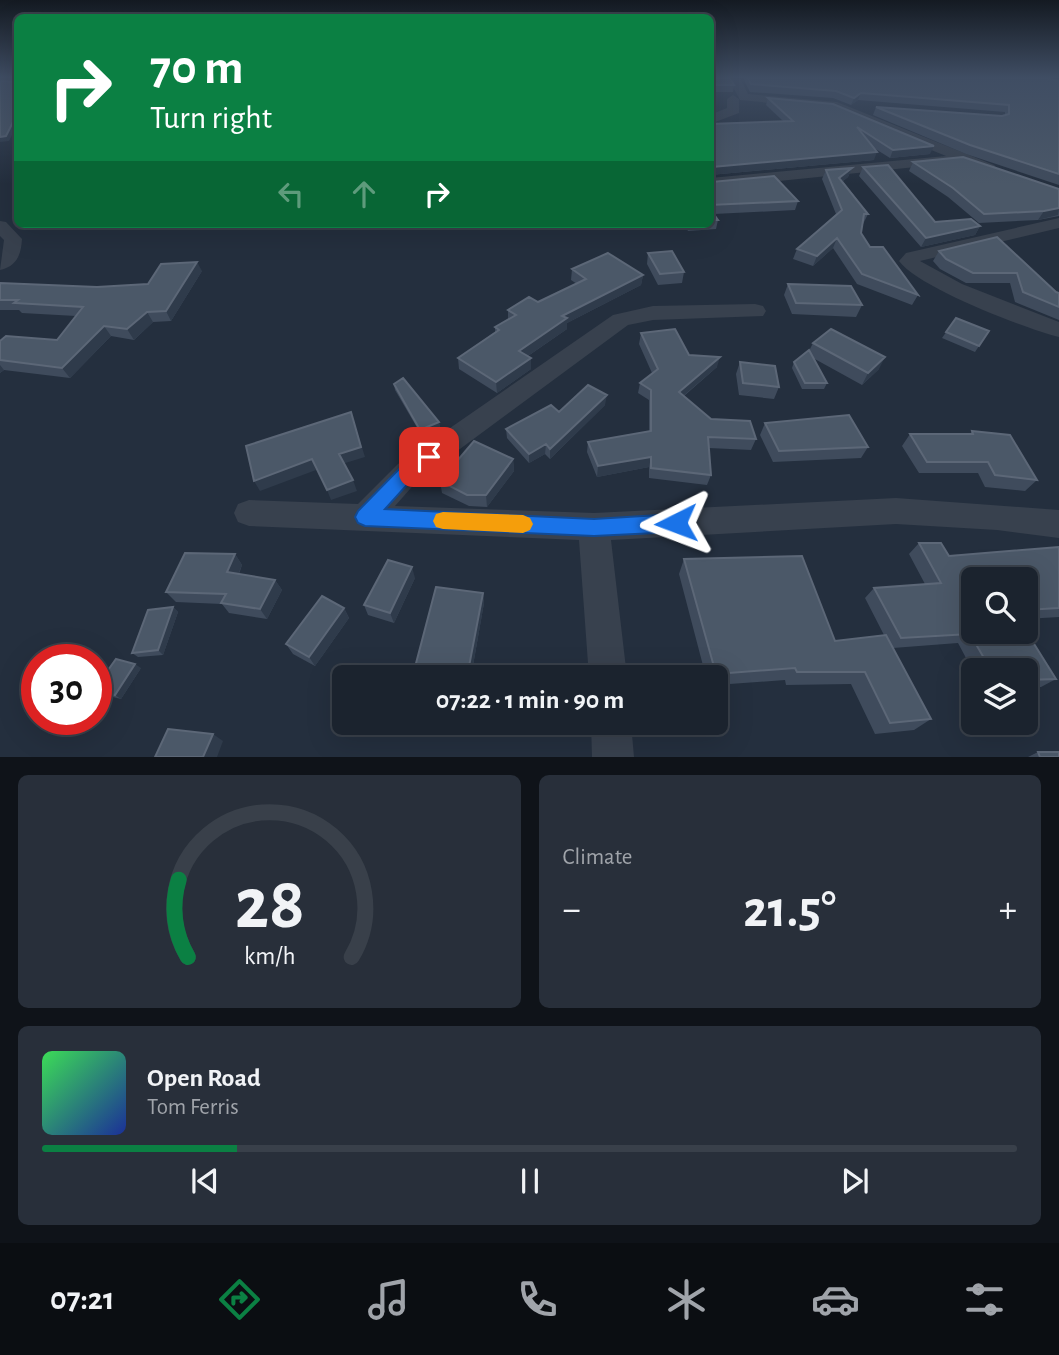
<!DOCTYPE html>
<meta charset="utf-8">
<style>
:root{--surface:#1b232e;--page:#282f3a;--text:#f1f3f6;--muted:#a0a4aa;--line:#39404a;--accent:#0b8043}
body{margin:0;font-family:"Alegreya Sans",sans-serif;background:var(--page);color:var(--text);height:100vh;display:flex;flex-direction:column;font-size:26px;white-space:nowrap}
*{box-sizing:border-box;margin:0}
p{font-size:23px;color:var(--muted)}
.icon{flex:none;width:38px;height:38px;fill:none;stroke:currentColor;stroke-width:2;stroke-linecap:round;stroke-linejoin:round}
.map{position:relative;height:757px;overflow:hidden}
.details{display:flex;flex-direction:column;gap:18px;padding:18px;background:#0f1319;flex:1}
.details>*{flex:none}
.top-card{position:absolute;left:14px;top:14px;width:700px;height:214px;border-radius:10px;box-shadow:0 7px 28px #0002,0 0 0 2px var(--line);background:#0b8043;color:#fff;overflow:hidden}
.controls{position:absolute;left:961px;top:567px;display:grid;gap:14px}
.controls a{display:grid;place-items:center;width:77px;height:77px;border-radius:10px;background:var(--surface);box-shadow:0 7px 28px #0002,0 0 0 2px var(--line);font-size:35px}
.speed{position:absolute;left:21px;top:644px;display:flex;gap:14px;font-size:35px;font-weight:700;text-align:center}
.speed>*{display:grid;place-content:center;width:91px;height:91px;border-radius:50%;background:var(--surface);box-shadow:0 7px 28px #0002,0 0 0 2px var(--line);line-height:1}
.speed .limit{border:10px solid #d22;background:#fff;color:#111}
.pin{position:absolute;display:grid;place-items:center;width:60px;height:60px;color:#fff;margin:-30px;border-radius:14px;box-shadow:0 4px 10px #0006}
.me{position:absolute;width:77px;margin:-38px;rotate:267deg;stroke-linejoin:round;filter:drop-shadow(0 0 5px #0008)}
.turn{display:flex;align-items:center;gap:24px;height:147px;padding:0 21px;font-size:32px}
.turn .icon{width:91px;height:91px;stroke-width:2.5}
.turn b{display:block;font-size:49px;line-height:60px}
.lanes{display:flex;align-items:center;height:66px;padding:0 21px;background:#0003;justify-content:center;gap:35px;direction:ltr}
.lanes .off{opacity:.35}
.big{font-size:52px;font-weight:600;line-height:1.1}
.details .widget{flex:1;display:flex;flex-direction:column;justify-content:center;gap:10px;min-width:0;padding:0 24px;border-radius:10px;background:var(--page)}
.details .dial{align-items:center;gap:0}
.dial svg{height:182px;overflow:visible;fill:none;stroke:var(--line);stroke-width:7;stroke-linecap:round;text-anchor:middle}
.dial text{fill:var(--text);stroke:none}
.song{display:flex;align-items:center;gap:21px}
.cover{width:84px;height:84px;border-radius:10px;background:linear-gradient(135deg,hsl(130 70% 55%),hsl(230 70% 35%))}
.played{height:7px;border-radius:4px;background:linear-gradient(90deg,var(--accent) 20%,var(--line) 20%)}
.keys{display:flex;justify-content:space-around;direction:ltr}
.heat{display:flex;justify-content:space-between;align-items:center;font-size:38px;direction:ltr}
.details .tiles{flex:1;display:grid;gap:18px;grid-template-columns:1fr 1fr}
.widget:last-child{grid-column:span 2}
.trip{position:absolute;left:332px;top:665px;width:396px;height:70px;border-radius:10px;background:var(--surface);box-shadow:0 7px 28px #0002,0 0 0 2px var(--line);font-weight:600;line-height:70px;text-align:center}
.tab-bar{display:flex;height:112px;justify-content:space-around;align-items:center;background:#0b0e12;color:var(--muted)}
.tab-bar .icon{width:49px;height:49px}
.tab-bar .selected{color:var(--accent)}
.tab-bar b{font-size:32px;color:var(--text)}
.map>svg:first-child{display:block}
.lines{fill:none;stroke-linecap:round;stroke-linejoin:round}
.minor{fill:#38414e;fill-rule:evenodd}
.wall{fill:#3f4b5c}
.shaded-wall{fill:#2f3b4b}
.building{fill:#4b5868;stroke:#5c6777;stroke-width:2}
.route{fill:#1a73e8;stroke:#114b97;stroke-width:2}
.slow{fill:#f59e0b}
</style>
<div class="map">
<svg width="1059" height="757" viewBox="0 0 1059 757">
<rect width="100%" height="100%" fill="#242f3e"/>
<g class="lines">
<path class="minor" d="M0 78H18V84H0Z
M728 78H740L748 94 837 102 994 165 997 168 989 173 951 158 950 163 945 164 710 188V178L946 156 831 109 740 100Z
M733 95 739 99V113L710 124V115L727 108V99Z
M1059 218V228L920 261 962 284 1059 322V337C1024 328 919 288 899 261L906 253Z
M0 221 6 222 22 239C21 255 17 266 0 270L4 240 0 236Z
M755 304 763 306 766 311 763 316 653 320 628 325 418 480 395 506 594 513 896 498 1059 510V538L997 530 896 524 611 540 627 677H589L579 540 249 526 238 522 234 513 238 504 249 500 358 504 398 464 613 315 653 306Z
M591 723H631L634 757H592Z"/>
</g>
<path class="wall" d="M710 78 734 85 733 92H710Z
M743 78H1046L1059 81V185L966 154 873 115 876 107 1002 116 1005 115V112L858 100 851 105 833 98 750 92Z
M768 98 833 104 930 154 890 158 874 148V160L710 175 783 121 766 105Z
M913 162 1059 189V216L1038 220 979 223 948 197 909 171Z
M863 167 935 222 980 226 975 235 921 247 859 176Z
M852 168 848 177 843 181 868 214 863 224H862L861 233 870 247 918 295 912 305 857 284 833 248 813 266 793 259 797 249 836 214 822 179 826 170Z
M710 180 712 182 798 201 795 210 714 214 718 220 716 229 688 231 684 224H710Z
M997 237 1056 292 1059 293V320L1015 302 1010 283H966L940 269 933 261 939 251Z
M648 253 684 272 682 283 658 285 647 264Z
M572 269 643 275 641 285 567 323V329L528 356 531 358V369L497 393 459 369 458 358 495 332V327L508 319V310L538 302 577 284 571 280Z
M202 271 171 321 153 322 134 340 111 336 70 378 4 370 0 373V341L57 340 76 316 22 313 19 310H0V283L97 287 148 284Z
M788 284 862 305 856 317 792 314 784 295Z
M956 318 979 346 975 352 942 338Z
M641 333 717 367 684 396 711 419 756 439 751 450 709 448 711 475 707 485 649 478V467L597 477 587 452 588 442 649 431V400L638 393 640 383 652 373 639 344Z
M813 343 879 369 862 385 813 358 827 383 824 389H802L792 368 794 362 809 351Z
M740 362 779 387 774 399 739 395 736 374Z
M394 384 439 422 440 428 422 436 395 390Z
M605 405 550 459 545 454 529 463 507 438 506 429 559 412Z
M765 423 868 447 861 458 773 462 760 435Z
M972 431 1037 480 1025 491 985 487 978 473H919L902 446 910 434H970Z
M513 459 514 471 487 507 469 506 442 493 440 481Z
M919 543 949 556 1059 547V617L1026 619V579H973L1056 679 1041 687 1026 688V670L973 671 958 643 893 648 931 719 914 730 875 734 851 684 786 685 785 680 716 685V677H706L679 574 684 559 835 641 884 635 865 598 874 588 925 584 909 554Z
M235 554 242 565 239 574 275 580 282 590 267 619 229 613 222 604 176 602 166 592Z
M415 578 394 623 368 615 364 605Z
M483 593 484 603 471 677H416L414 671Z
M173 607 178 612 163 655 138 657 132 653Z
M344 608 349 618 315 666 293 654 286 644Z
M141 668 121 699 101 694 96 691V687Z
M1038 752 1059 757H1028Z"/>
<path class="shaded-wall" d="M861 93 858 100 851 105 854 98Z
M18 115V123L9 141 0 142V137Z
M934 146 930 154 890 158 893 150Z
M877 152 874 160 710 175 712 167Z
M852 168 848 177 836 187 839 178Z
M1059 208 1058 215 1038 220 1044 211Z
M980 226 975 235 921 247 926 238Z
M837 238 833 248 813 266 817 256Z
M197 262 202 271 171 321 166 311Z
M643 275 641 285 567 323V329L519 362V351L562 316Z
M147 312 153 322 134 340 127 329Z
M104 326 111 336 70 378 62 368Z
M720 357 717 367 676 402 679 392Z
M885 357 879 369 862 385 868 373Z
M531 358V369L497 393 496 382Z
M0 365 4 370 0 373Z
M607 395 605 405 550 459V449Z
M351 412 365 457 342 464 339 454Z
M439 422 440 428 422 436 420 430Z
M546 444 545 454 529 463V454Z
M651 457 649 467 597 477 598 466Z
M312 459 316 470 260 491 254 481Z
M513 459 514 471 487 507 486 495Z
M353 480 357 491 331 500 327 490Z
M235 554 242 565 235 582 227 572Z
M412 567 415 578 394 623 390 613Z
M275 580 282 590 267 619 260 609Z
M483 593 484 603 471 677H467Z
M173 607 178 612 163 655 158 650Z
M344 608 349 618 315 666 309 657Z
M135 664 141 668 121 699 115 695Z
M213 734 223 741 217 757H203Z"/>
<path class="building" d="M17 78H18V115L16 116 6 136 0 137V81L15 82Z
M710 78H730L734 85H710Z
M748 78H1046L1059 81V174L970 145 876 107 1002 116 1009 114V105L861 93 854 98 836 91 751 84Z
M768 98 833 104 934 146 893 150 857 127 877 152 712 167 710 173V124L793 121Z
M963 157 1059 189V208L1044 211 984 214 953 188 913 162Z
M888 165 935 222 971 219 980 226 926 238 863 167Z
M852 168 839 178 868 214H864L861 233 870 247H883L918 295 862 274 837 238 817 256 797 249 842 210 826 170Z
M774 176 798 201 710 205V180L712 182Z
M710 209 718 220H710Z
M997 237 1056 292 1059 293V307L1023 292 1017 273H973L946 259 939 251Z
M672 251 684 272 660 274 648 253Z
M608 253 643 275 562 316 567 318 519 351 531 358 496 382 458 358 499 330 495 327 516 315 508 310 529 297 538 302 586 279 572 269Z
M197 262 166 311 147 312 127 329 104 326 62 368 0 360V341L6 336 57 340 83 307 14 303 18 300H0V283L97 287 148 284 161 264Z
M788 284 851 286 862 305 796 303Z
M956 318 989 331 979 346 946 332Z
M675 329 689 355 720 357 679 392 711 419 750 421 756 439 708 437 711 475 651 468V457L598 466 588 442 651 431V390L640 383 658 369 641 333Z
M831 329 885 357 868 373 813 343Z
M809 350 827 383H805L794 362Z
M740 362 775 366 779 387 743 383Z
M403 378 439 422 420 430 394 384Z
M588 385 607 395 550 449 546 444 529 454 506 429 551 405 559 412Z
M351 412 361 447 339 454 353 480 327 490 312 459 254 481 246 446Z
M849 415 868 447 779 451 765 423Z
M972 431 1010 435 1037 480 995 475 988 462H927L910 434H973Z
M474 441 513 459 486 495H467L440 481Z
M919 543H941L949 556 1059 547V608L1026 610V579H973V632L1026 631 1056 679 1026 680V670H991L970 634 901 638 874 588 941 583Z
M185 553 235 554 227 572 275 580 260 609 221 603 226 594 166 592Z
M802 556 835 641 886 635 931 719 890 723 865 672H797L795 668 716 674 684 559Z
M388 560 412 567 390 613 364 605Z
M436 587 483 593 467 677 414 671Z
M322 596 344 608 309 657 286 644Z
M173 607 158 650 132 653 148 610Z
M116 659 135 664 115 695 96 690V687Z
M168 729 213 734 203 757H155Z
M1038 752H1059V757H1040Z"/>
<linearGradient id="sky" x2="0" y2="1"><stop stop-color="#141a22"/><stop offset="0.42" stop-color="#3f4d63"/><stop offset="1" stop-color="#3f4d63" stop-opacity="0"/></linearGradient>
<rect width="1059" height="184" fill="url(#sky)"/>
<path class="route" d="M429 450 435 452 438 457 435 462 414 477 385 509 594 519 676 514 683 517 686 523 683 529 676 532 594 536 365 526 358 523 355 517 358 511 401 467Z"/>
<path class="slow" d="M443 512 523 515 530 518 533 524 530 530 523 533 443 529 436 527 433 521 436 514Z"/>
</svg>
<div class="controls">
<a><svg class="icon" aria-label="search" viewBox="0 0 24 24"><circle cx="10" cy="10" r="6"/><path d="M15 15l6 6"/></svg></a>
<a><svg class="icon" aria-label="layers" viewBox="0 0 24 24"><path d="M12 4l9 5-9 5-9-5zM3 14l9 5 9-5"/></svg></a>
</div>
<div class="speed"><div class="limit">30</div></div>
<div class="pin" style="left:429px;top:457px;background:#d93025"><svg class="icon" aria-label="arrive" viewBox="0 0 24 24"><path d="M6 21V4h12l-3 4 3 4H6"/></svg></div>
<svg class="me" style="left:676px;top:523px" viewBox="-20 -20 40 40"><path d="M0-17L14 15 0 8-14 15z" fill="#1a73e8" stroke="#fff" stroke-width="4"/></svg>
<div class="trip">07:22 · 1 min · 90 m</div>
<div class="top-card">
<div class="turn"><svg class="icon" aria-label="right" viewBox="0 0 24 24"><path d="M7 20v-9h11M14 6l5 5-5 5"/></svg><div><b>70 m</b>Turn right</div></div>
<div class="lanes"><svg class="icon off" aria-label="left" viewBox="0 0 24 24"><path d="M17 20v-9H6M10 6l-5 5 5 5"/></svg><svg class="icon off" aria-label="ahead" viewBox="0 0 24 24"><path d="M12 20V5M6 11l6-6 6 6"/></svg><svg class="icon" aria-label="right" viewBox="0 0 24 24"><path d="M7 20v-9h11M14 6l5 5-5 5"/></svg></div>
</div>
</div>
<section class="details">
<div class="tiles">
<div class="widget dial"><svg viewBox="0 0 100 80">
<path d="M14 69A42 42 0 1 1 86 69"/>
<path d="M14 69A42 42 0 0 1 10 35" stroke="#0b8043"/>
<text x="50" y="56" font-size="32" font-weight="700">28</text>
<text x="50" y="72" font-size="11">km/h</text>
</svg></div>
<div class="widget"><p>Climate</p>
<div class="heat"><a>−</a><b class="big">21.5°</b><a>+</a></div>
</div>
<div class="widget">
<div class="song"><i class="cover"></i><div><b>Open Road</b><p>Tom Ferris</p></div></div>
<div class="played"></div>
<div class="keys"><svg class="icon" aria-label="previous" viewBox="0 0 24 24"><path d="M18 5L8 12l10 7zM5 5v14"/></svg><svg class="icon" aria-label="pause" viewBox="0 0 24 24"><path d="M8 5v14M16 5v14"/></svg><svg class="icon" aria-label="next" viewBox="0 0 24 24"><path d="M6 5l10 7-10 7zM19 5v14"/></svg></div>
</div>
</div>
</section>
<nav class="tab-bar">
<b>07:21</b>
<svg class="icon selected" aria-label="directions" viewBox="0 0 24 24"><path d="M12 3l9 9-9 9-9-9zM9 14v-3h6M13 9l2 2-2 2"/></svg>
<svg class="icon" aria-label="music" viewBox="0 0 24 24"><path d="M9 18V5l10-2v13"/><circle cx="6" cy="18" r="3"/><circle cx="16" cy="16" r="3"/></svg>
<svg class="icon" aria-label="phone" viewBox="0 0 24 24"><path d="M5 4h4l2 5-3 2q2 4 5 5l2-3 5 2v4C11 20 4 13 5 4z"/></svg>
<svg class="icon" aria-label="climate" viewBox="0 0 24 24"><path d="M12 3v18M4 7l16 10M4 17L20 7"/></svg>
<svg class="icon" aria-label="car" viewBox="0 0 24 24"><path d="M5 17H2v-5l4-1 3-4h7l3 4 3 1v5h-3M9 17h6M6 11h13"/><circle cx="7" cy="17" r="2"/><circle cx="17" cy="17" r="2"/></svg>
<svg class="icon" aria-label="filters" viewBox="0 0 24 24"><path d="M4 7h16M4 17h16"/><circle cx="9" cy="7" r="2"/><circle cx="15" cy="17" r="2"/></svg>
</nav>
